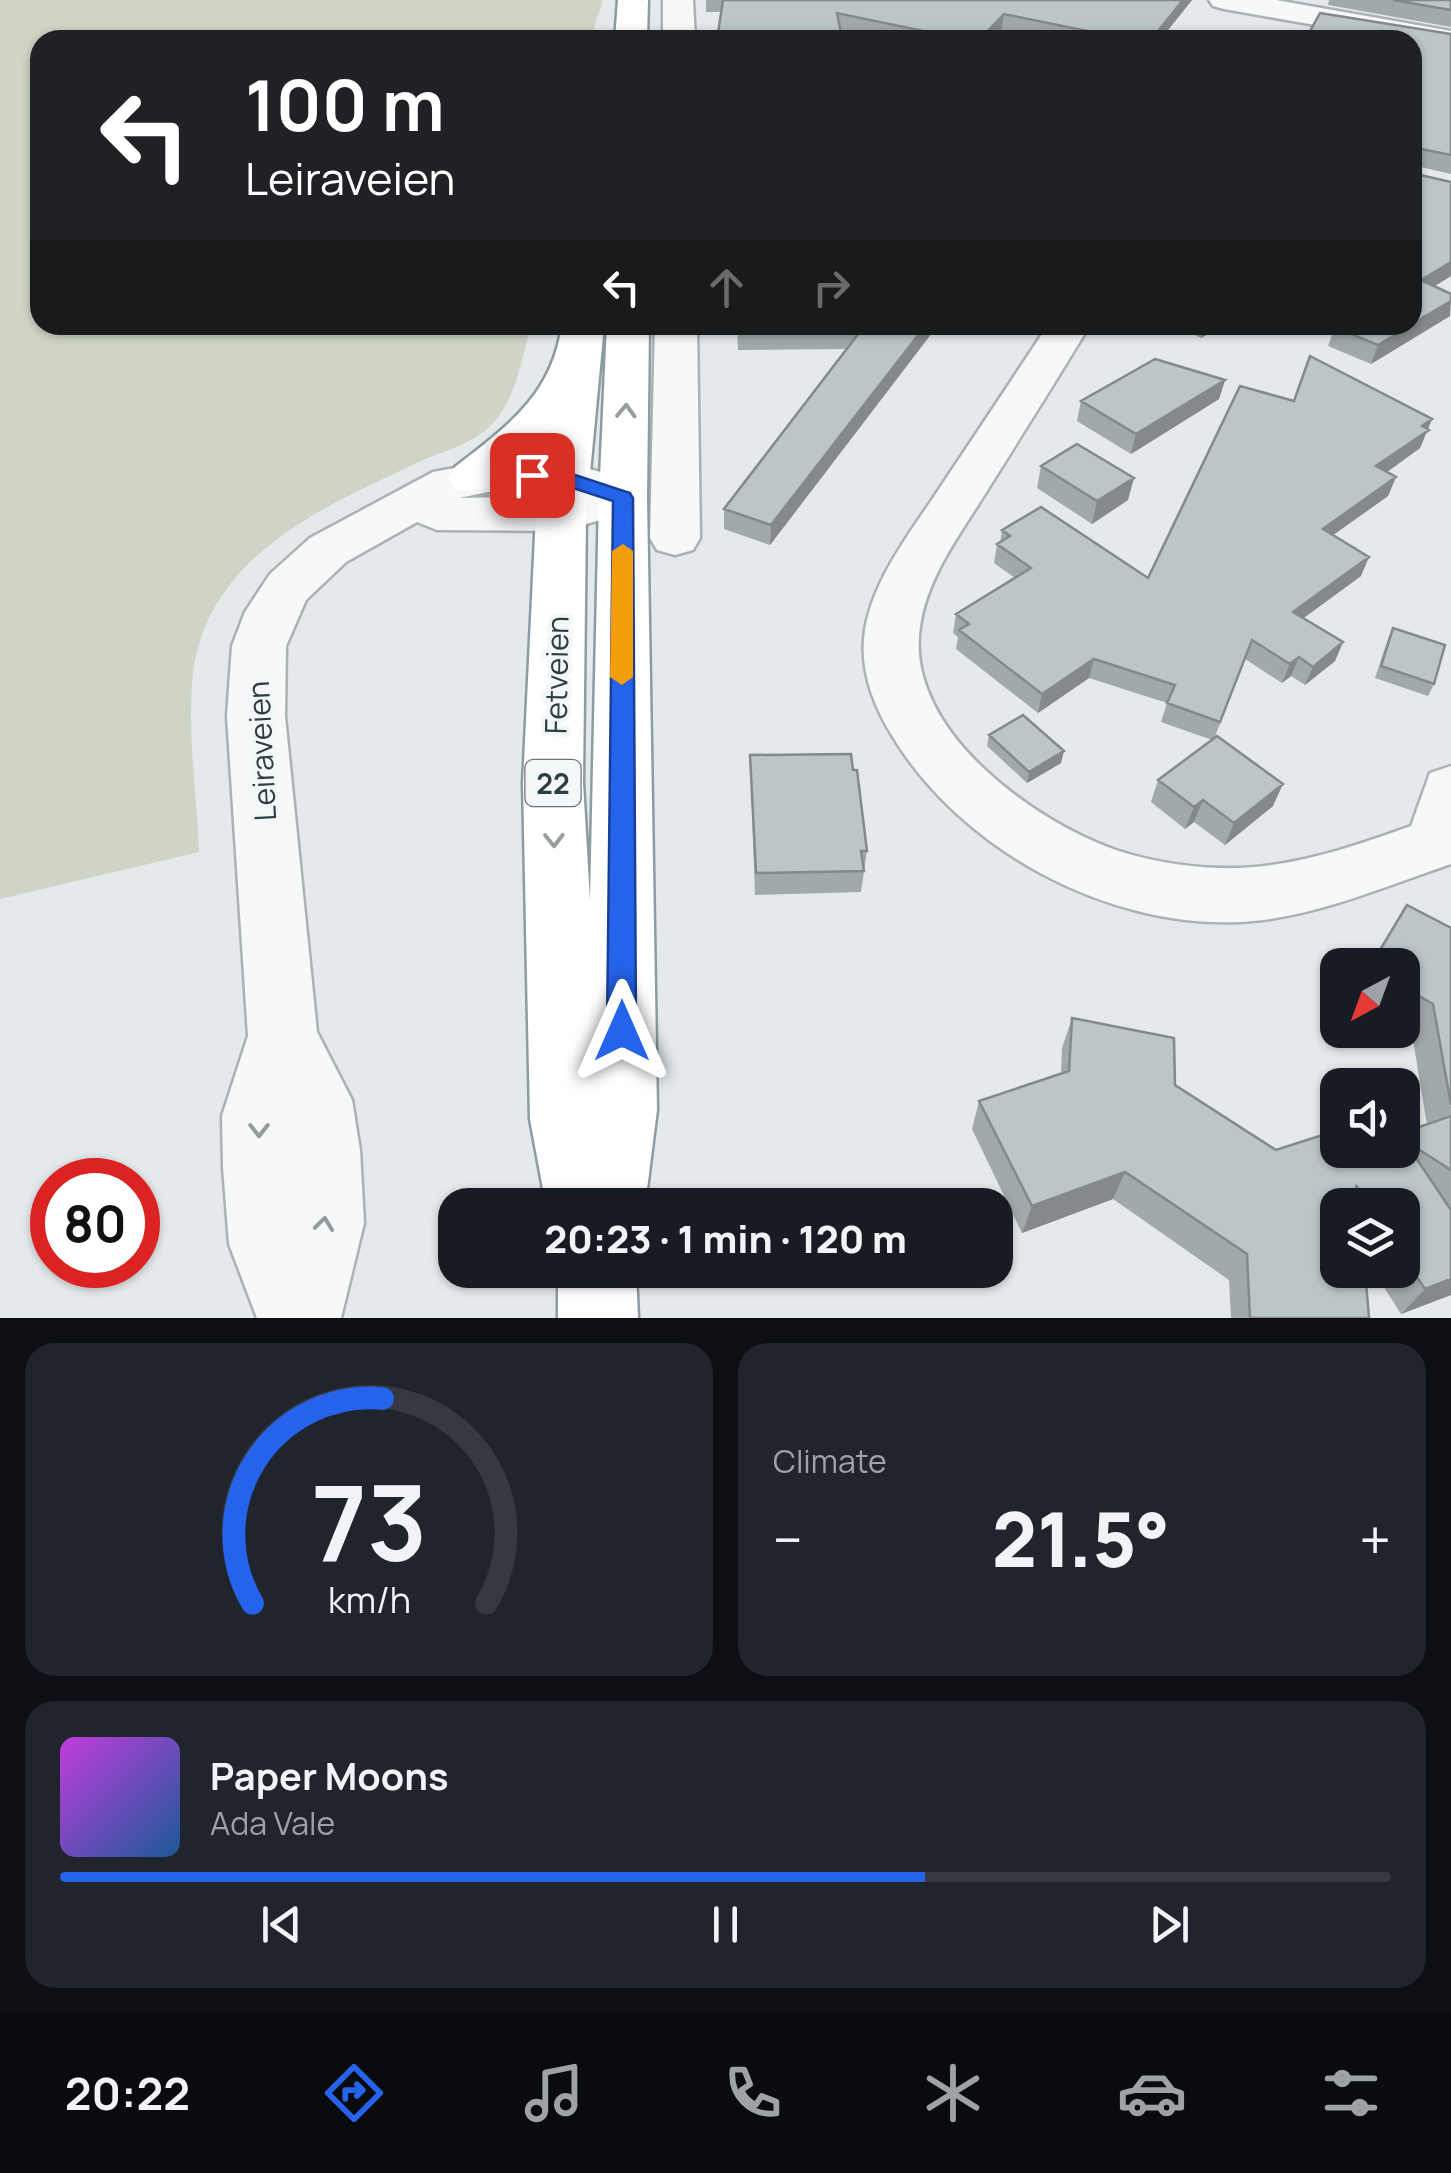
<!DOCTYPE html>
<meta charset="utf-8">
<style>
:root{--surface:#171b24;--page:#20242c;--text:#f1f3f6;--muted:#9ea1a6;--line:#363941;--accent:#2563eb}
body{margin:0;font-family:Manrope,sans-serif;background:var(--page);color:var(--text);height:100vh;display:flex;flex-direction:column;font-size:38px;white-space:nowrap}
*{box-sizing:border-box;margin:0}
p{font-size:32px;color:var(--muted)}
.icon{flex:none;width:55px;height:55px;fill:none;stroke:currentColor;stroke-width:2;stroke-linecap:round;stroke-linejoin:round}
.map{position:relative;height:1318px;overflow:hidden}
.details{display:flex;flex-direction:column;gap:25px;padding:25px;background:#0d0f14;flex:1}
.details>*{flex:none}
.top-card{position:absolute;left:30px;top:30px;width:1392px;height:305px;border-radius:30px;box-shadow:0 2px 8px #0004;background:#202124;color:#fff;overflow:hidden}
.needle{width:65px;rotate:221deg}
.tools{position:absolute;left:1320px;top:948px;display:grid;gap:20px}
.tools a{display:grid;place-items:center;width:100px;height:100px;border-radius:20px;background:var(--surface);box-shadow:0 2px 8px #0004;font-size:50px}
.speed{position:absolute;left:30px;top:1158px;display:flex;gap:20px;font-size:50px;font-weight:700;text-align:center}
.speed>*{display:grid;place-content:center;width:130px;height:130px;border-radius:50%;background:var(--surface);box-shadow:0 2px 8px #0004;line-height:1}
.speed .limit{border:15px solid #d22;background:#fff;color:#111}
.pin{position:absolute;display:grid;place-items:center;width:85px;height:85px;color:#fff;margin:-42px;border-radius:20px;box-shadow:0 5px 15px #0006}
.me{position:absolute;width:110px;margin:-55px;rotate:0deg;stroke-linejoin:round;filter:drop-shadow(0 0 8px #0008)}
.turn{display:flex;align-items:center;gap:35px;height:210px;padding:0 50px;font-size:45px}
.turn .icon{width:130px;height:130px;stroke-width:2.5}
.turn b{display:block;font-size:70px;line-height:85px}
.lanes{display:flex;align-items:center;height:95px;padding:0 50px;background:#0003;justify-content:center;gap:50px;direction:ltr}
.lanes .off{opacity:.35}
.big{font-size:75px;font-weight:800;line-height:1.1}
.details .card{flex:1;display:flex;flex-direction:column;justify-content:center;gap:15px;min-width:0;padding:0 35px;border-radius:30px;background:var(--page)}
.details .dial{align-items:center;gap:0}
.dial svg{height:260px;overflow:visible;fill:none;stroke:var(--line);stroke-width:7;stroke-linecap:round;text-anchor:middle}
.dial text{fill:var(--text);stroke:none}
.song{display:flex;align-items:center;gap:30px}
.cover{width:120px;height:120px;border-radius:15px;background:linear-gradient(135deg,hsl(290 70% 55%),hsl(210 70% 35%))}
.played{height:10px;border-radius:5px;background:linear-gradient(90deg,var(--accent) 65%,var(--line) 65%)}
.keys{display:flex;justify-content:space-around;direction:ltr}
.heat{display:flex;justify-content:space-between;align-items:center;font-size:55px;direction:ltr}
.details .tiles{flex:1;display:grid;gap:25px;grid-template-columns:1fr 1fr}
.card:last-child{grid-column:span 2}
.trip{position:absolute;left:438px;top:1188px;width:575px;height:100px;border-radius:30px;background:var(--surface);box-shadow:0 2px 8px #0004;font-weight:800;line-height:100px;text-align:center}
.dock{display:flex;height:160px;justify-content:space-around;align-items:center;background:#090b0e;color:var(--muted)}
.dock .icon{width:70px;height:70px}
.dock .on{color:var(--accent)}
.dock b{font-size:45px;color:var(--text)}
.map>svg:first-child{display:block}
.green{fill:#cfd4c6}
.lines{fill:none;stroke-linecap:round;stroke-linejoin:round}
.minor-casing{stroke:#aab2b5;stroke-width:5}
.highway-casing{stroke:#8d9ca0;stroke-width:5}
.minor{fill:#f7f9f9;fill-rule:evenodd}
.highway{fill:#fff;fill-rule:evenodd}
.wall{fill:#a2a9ab}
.shaded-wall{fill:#848a8b}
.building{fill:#bcc5c7;stroke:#848a8b;stroke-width:2.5}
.oneway{stroke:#969ea0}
.oneway2{stroke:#929b9d}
.route{fill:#2563eb;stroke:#184099;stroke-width:2.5}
.slow{fill:#f59e0b}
.labels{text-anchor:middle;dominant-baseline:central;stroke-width:9;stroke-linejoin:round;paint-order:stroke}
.shield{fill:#f4f7f8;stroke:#697578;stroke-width:2.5}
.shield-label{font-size:28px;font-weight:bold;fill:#2e3d41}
.street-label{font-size:30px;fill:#2e3d41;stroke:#f4f7f8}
</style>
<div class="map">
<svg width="1451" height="1318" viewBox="0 0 1451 1318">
<rect width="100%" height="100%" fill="#e4e9eb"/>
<path class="green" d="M0 0H603L590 40H40V325H531C521 361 516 403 487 429 468 446 442 451 419 462 321 508 201 558 192 684 188 739 197 797 199 852L0 899Z"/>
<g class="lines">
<defs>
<path id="minor" d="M663 0H693L695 40H663Z
M1209 0H1276L1451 31V49L1224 9 1213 6Z
M655 325H697L700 538 693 550 675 555 657 550 650 538Z
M1048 325H1090C1057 379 1024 432 990 486 964 529 927 575 920 627 904 728 1032 821 1116 850 1149 861 1186 867 1220 868 1287 870 1349 848 1411 826L1430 773 1451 766V864C1382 887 1314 918 1240 922 1107 928 962 850 893 737 873 705 859 668 865 630 874 576 914 528 943 483 978 431 1013 378 1048 325Z
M532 460C563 463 630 472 647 498L640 509 561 531 437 530 417 522 346 562 306 600 286 646 285 716 317 1032 352 1100 360 1150 364 1223 341 1318H257L229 1244 223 1167 222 1116 248 1036 227 716 232 646 245 612 270 574 310 538 433 472 493 461ZM532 490 571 496 459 498 493 491Z"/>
<path id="highway" d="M618 0H648L647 40H615Z
M562 325H604L586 515 583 783 590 900 599 498 607 325H649L647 498 657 1110 645 1205H546L530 1119 523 783 536 515 546 442C519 465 492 498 455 489L448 478 455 467C508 426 552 395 562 325Z
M558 1270H636L638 1318H558Z"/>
</defs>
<use href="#minor" class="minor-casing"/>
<use href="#highway" class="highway-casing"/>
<use href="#minor" class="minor"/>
<use href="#highway" class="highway"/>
</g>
<path class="wall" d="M706 0H1192L1160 40H1046L1001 31 993 40H884L840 31 721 12H706Z
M1329 0H1451V27L1328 5Z
M1451 34V174L1416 166V174L1451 276 1434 286 1450 316 1371 364 1328 346 1333 332 1307 325H1412V40Z
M737 325H938L770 545 724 529V509L847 349 738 350Z
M1176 325H1224L1201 338Z
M1225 380 1219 399 1131 454 1077 421 1081 401Z
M1294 401 1432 419 1420 448 1387 472 1396 477 1388 496 1333 535 1361 576 1303 618 1343 642 1335 661 1305 685 1291 676 1282 683 1245 659 1214 739 1273 806 1225 845 1194 822 1185 829 1151 802 1158 780 1212 740 1161 722 1167 703 1089 678 1038 713 956 649 958 637 953 633 956 614 1015 578 994 563 997 544 1000 543 1002 530 1148 578Z
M1041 466 1128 500 1092 524 1037 488Z
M1393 628 1434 684 1428 696 1375 678 1388 639Z
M989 735 1061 763 1027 783 987 746Z
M750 755 867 851 861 892 755 895Z
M1451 928V1295L1401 1314 1373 1270H1402V1205H1338L1369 1318H1231L1229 1280 1113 1199 1022 1233 972 1129 979 1101 1061 1074 1062 1048 1072 1018 1276 1150H1338L1402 1133 1427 1125 1412 1034 1402 1028V965Z"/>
<path class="shaded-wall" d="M1183 0H1192L1160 40H1151Z
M1004 14 1001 31 993 40H979Z
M1451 262V276L1414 299 1421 280Z
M1451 301 1450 316 1371 364 1378 345Z
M926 325H938L770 545 771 525Z
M1205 325H1224L1201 338Z
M1225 380 1219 399 1131 454 1136 434Z
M1432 419 1420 448 1369 485 1376 466 1422 426Z
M1396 477 1388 496 1315 548 1323 529Z
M1134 478 1128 500 1092 524 1097 501Z
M1369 557 1361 576 1286 631 1293 612Z
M1343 642 1335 661 1305 685 1313 667Z
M1299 657 1291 676 1282 683 1290 664Z
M1094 659 1089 678 1038 713 1042 694Z
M1064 751 1061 763 1027 783 1029 772Z
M1283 784 1273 806 1225 845 1234 823Z
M1203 800 1194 822 1185 829 1194 807Z
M1125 1172 1113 1199 1022 1233 1032 1206Z
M1451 1279V1295L1401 1314 1425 1289Z"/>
<path class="building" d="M723 0H1183L1151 40H1097L1102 34 1004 14 979 40H966L837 13 841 33 837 40H717Z
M1393 0H1451V10Z
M1320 13 1451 34V155L1416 148V174L1451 182V262L1421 280 1451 294V301L1412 324V40H1305Z
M738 325H926L771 525 724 509 862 329 738 330Z
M1338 325H1411L1378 345 1334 327Z
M1310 356 1432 419 1422 426 1429 430 1376 466 1396 477 1323 529 1369 557 1293 612 1343 642 1313 667 1299 657 1290 664 1252 640 1220 722 1167 703 1175 685 1094 659 1042 694 959 630 969 624 956 614 1031 568 997 544 1010 536 1002 530 1041 507 1148 578 1240 386 1294 401Z
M1155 359 1225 380 1136 434 1081 401Z
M1077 444 1134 478 1097 501 1041 466Z
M1393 628 1445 645 1434 684 1381 666Z
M1023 715 1064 751 1029 772 989 735Z
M1217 736 1283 784 1234 823 1203 800 1194 807 1158 780Z
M851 754 853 770H857L867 851H861L864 871 756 873 750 755Z
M1407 905 1451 928V1105L1433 1004 1402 986V965H1371Z
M1072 1018 1174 1038 1175 1085 1276 1150 1338 1130V1150H1402V1133L1451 1116V1170L1404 1140 1451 1210V1279L1425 1289 1402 1255V1205H1369L1356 1185 1358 1205H1338V1270H1365L1369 1318H1250L1247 1254 1125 1172 1032 1206 979 1101 1069 1071Z"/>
<defs><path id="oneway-chevron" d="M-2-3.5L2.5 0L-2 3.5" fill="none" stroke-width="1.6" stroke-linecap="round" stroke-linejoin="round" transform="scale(2.5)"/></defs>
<g class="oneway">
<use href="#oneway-chevron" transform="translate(626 411) rotate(-88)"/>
<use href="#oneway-chevron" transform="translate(554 840) rotate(89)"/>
</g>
<g class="oneway2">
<use href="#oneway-chevron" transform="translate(259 1130) rotate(90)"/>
<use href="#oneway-chevron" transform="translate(324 1224) rotate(-83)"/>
</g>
<path class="route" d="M532 469 566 472 630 493 633 498 636 1031 632 1040 622 1044 611 1040 607 1031 613 501 564 485 525 479 522 475Z"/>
<path class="slow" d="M623 544 633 551V677L622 685 610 677 612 551Z"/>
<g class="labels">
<rect class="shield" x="525.5" y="760" width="55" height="46" rx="8"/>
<g class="shield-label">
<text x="553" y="783">22</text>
</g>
<g class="street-label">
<text transform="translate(556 675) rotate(-89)">Fetveien</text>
<text transform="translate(261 751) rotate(-93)">Leiraveien</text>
</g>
</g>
</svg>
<div class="tools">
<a><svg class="needle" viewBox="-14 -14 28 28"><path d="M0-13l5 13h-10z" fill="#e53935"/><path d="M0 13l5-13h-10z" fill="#9ea1a6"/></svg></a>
<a><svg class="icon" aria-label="sound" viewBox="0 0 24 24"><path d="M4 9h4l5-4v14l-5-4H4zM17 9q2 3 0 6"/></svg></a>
<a><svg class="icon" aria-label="layers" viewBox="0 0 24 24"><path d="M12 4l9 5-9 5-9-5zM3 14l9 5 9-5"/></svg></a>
</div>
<div class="speed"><div class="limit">80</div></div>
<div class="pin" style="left:532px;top:475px;background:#d93025"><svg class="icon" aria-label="arrive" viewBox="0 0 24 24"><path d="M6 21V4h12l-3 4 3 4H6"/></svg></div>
<svg class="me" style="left:622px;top:1031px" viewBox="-20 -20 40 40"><path d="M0-17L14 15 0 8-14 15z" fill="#2563eb" stroke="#fff" stroke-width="4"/></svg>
<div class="trip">20:23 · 1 min · 120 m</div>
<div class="top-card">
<div class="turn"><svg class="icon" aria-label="left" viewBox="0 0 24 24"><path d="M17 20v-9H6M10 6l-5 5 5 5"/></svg><div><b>100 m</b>Leiraveien</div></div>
<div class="lanes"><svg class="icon" aria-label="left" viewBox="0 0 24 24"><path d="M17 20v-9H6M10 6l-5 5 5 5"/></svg><svg class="icon off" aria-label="ahead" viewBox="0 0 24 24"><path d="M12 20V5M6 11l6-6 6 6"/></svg><svg class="icon off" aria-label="right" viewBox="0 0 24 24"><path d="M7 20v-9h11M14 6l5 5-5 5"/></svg></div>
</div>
</div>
<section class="details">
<div class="tiles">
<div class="card dial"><svg viewBox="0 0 100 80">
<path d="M14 69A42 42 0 1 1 86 69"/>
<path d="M14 69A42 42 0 0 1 54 6" stroke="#2563eb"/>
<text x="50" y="56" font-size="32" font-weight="700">73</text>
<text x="50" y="72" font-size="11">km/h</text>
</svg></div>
<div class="card"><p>Climate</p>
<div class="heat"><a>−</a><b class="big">21.5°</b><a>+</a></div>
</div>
<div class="card">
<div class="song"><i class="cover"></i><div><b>Paper Moons</b><p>Ada Vale</p></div></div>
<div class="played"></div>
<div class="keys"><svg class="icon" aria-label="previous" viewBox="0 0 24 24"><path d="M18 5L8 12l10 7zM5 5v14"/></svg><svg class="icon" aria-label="pause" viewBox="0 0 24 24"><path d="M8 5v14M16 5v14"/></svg><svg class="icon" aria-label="next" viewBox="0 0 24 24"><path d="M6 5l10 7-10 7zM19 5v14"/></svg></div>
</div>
</div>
</section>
<nav class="dock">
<b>20:22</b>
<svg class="icon on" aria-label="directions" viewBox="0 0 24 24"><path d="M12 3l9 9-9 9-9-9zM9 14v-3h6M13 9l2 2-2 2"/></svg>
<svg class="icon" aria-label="music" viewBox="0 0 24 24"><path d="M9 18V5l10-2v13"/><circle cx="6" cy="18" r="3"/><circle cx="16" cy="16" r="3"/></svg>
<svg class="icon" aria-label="phone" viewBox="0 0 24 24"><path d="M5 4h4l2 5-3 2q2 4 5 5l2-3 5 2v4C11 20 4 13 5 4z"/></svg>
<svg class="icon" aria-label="climate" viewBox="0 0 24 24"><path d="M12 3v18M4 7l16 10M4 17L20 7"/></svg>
<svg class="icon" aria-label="car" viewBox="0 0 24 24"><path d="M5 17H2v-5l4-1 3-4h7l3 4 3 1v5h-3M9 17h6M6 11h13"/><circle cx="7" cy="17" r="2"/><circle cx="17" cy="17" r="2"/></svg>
<svg class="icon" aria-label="filters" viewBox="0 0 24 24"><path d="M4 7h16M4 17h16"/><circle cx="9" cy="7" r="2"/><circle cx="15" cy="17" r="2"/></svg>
</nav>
